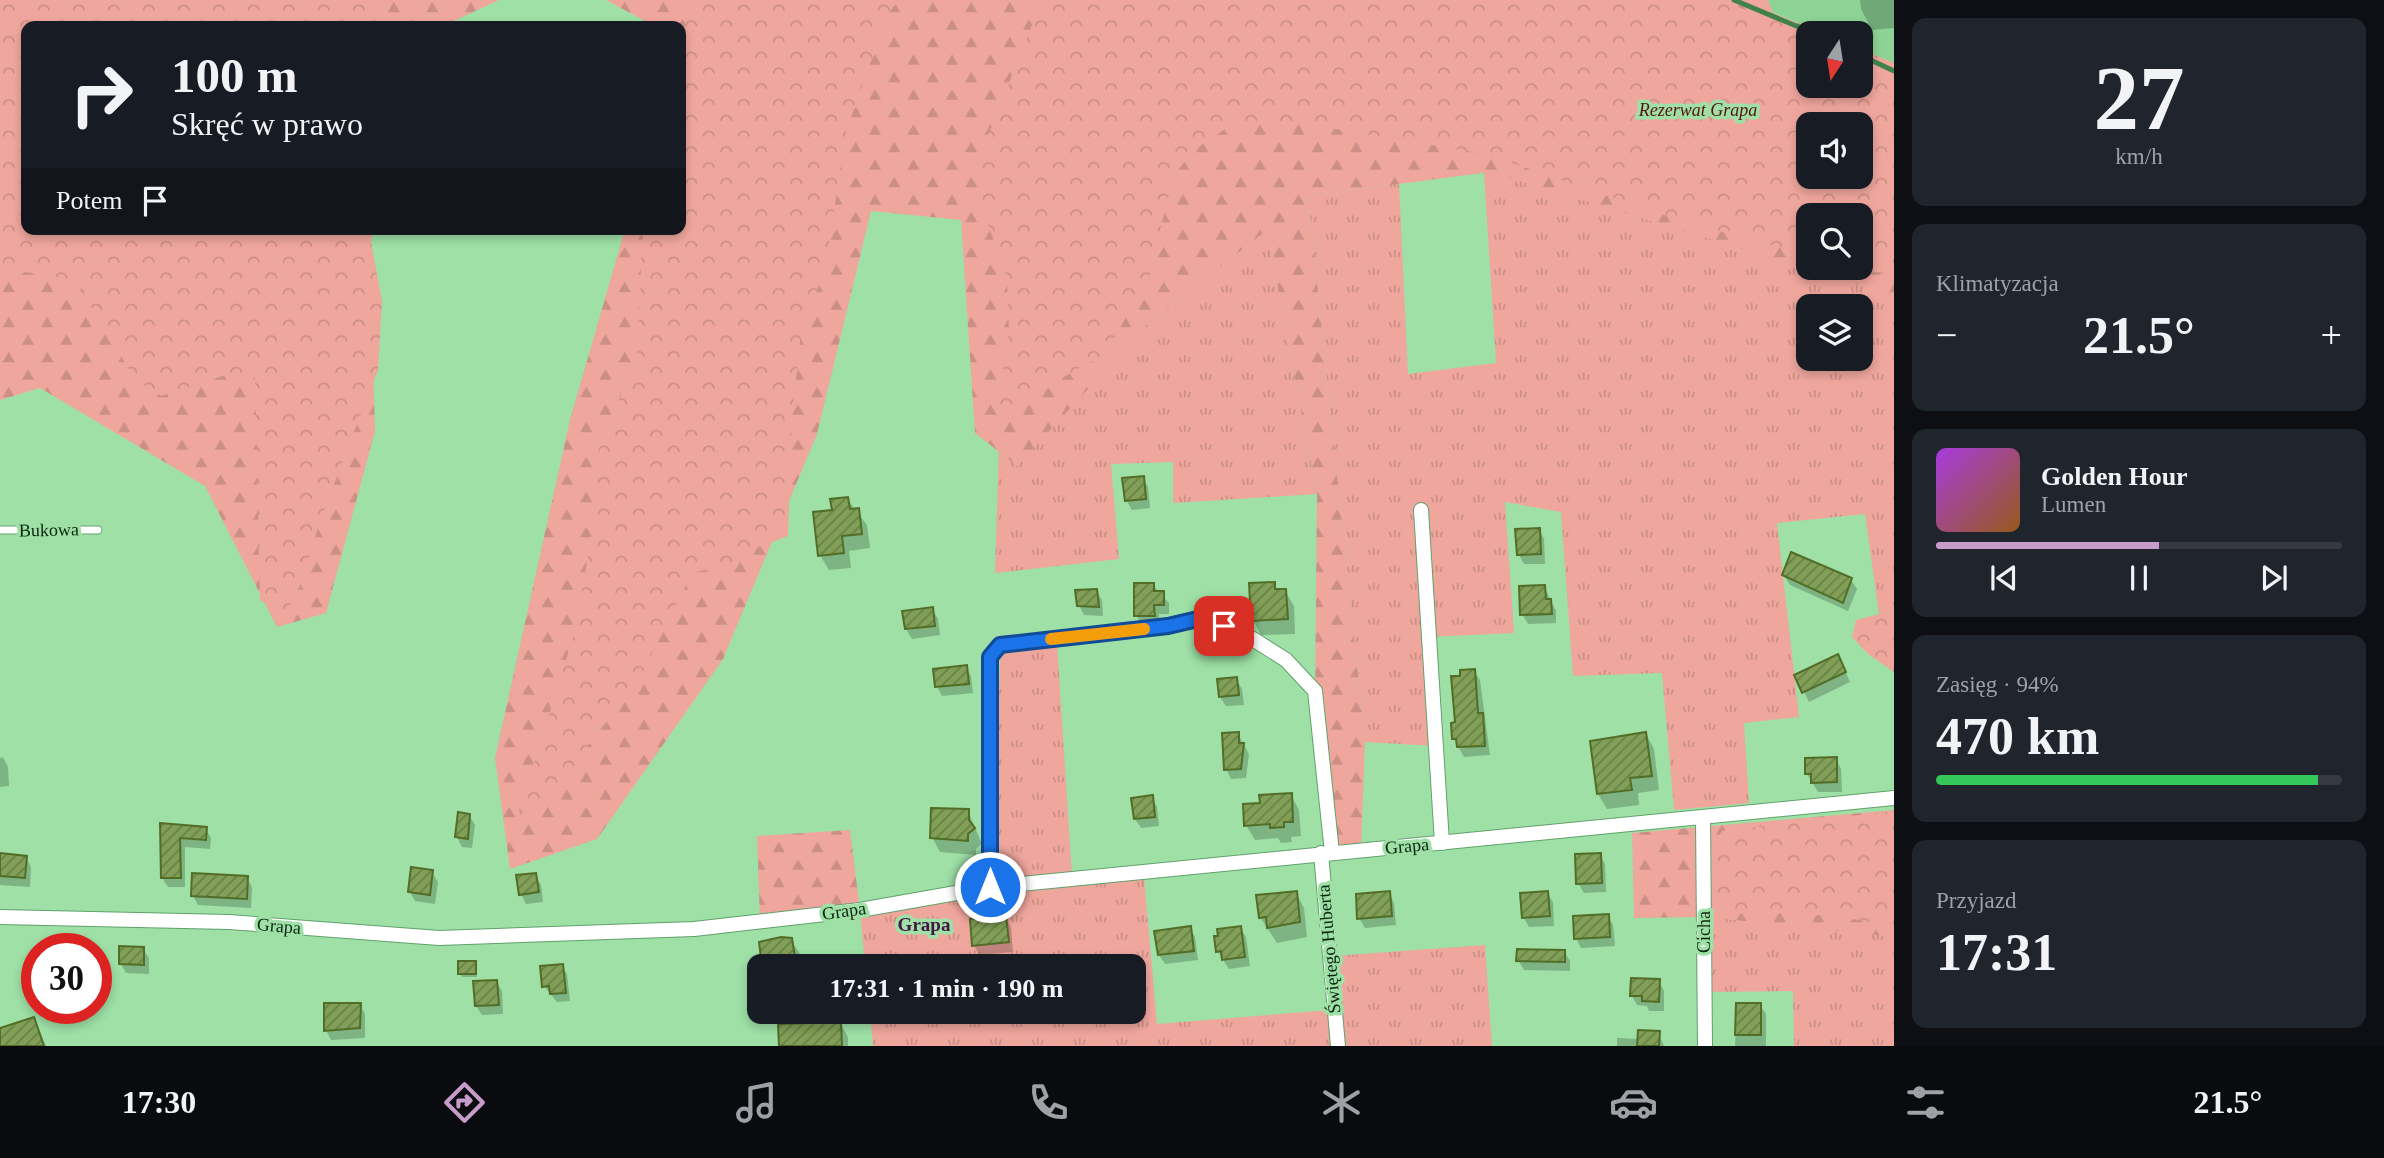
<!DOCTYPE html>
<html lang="pl">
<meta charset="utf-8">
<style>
:root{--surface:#171b24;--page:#20242c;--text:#f1f3f6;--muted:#9ea1a6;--line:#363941;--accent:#c79bca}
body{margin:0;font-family:"Times New Roman",serif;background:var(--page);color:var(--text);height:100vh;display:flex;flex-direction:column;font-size:26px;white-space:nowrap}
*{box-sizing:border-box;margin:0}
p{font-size:23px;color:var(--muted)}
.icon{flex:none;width:38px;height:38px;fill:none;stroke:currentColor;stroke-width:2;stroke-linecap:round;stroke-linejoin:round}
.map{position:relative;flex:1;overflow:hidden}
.sheet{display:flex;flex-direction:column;gap:18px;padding:18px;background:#0d0f14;width:490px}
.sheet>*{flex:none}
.hud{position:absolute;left:21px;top:21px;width:665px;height:214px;border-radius:14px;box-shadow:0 4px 10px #0003;background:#171b24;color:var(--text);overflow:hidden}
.needle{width:46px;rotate:192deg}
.buttons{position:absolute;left:1796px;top:21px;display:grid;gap:14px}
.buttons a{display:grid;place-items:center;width:77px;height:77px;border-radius:14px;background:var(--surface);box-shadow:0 4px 10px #0003;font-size:35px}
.speed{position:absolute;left:21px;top:933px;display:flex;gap:14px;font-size:35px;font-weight:700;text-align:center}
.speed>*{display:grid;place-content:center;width:91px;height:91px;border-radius:50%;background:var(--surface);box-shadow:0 4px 10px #0003;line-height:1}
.speed .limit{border:10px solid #d22;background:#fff;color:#111}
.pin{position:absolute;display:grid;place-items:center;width:60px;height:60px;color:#fff;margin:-30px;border-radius:14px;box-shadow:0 4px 10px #0006}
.me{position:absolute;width:77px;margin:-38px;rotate:0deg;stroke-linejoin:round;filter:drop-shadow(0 0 5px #0008)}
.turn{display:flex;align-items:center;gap:24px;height:147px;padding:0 35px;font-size:32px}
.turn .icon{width:91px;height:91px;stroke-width:2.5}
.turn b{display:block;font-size:49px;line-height:60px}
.then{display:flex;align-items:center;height:66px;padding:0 35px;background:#0003;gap:14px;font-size:26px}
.big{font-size:52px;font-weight:700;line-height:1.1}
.sheet .tile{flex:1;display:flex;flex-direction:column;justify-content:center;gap:10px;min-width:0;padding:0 24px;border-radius:14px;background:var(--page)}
.sheet .dial{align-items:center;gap:0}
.dial b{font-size:91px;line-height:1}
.song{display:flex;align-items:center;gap:21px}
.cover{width:84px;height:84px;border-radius:10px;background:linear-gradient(135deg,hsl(280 70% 55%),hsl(30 70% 35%))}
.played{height:7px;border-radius:4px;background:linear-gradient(90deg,var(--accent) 55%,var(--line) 55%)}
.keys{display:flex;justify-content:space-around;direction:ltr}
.heat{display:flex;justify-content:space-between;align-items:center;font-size:38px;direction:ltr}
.charge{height:10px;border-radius:5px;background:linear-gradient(90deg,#34c759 94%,var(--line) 0)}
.trip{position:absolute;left:747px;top:954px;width:399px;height:70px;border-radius:14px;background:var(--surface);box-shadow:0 4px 10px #0003;font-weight:700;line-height:70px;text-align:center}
.tab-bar{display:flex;height:112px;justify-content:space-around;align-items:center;background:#090b0e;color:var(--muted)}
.tab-bar .icon{width:49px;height:49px}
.tab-bar .on{color:var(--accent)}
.tab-bar b{font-size:32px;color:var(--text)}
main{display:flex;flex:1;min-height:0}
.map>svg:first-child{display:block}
.built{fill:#8dd395}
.grass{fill:url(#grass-tufts);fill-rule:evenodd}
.forest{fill:url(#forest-firs);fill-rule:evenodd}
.park{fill:url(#park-crowns);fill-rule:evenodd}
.shadow{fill:#0003}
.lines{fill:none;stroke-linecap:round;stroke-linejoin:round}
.stream{stroke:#3f834a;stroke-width:5}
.building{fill:url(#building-hatch);stroke:#526e26;stroke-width:2}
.service-casing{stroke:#61a16b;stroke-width:9}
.minor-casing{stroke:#61a16b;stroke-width:16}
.service{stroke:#fff;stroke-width:7}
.minor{stroke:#fff;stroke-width:14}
.route-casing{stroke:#114b97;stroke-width:18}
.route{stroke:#1a73e8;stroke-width:12}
.slow{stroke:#f59e0b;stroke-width:12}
.labels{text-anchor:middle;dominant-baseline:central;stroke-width:7;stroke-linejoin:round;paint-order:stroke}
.park-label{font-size:18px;font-style:italic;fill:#571511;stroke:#9ee0a6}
.street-label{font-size:18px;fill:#0a250f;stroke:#9ee0a6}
.neighbourhood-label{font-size:19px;font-weight:bold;fill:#451545;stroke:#9ee0a6}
</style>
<main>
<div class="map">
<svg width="1894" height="1046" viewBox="0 0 1894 1046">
<defs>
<pattern id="grass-tufts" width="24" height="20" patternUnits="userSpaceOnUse" patternTransform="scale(1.75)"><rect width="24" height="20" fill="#efa69d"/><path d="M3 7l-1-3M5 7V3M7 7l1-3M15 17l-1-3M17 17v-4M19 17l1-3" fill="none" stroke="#cc8f86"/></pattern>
<pattern id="forest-firs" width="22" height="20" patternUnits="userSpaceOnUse" patternTransform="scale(1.75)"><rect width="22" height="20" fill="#efa69d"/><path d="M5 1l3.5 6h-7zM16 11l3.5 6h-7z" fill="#cc8f86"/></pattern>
<pattern id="park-crowns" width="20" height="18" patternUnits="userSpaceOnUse" patternTransform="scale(1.75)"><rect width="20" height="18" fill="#efa69d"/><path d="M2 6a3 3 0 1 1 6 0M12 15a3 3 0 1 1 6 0" fill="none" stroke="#cc8f86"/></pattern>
<pattern id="building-hatch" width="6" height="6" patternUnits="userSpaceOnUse" patternTransform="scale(1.75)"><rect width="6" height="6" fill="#819f57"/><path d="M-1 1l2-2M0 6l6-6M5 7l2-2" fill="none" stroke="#688146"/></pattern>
</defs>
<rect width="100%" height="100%" fill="#9ee0a6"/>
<path class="built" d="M1768 0H1894V63L1860 49V33H1823L1773 12Z"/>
<path class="grass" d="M1483 157 1808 268 1894 275V610L1879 614 1865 514 1777 523 1799 717 1744 723 1749 803 1674 810 1662 673 1573 676 1561 512 1505 502 1514 633 1429 637 1436 746 1365 742 1308 196 1399 184 1408 374 1496 363ZM1808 306H1860V359H1808Z
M1267 229 1317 494 1173 503V462L1111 464 1119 559 995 573 1000 416 1147 325Z
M1057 644 1072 876 995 883 1000 660 1005 652Z
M1144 878 1157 1024 1330 1010 1333 1046H873L870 1012H1134V966H865L860 910 944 898Z
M1712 914 1894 928V1046H1794L1793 991 1704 992Z
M1485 945 1492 1046H1343L1333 956Z"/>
<path class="forest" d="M0 0H499L443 26H26V229L369 245 375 431 326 613 277 627 205 486 40 388 0 400Z
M606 0H1768L1773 13 1823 33H1808V86H1860V49L1894 63V295L1490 172 1308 196 1365 742 1361 850 1332 853 1315 691 1317 494 1267 230 1147 325 1017 466 975 433 961 220 871 211 817 434 723 659 597 839 510 869 495 758 570 420 625 229H681V26H654ZM1808 124H1860V177H1808ZM1808 215H1860V268H1808Z
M1894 810V937L1706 917 1634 918 1632 833Z
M850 830 860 910 760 921 757 836Z"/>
<path class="park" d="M0 0H371L366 13 365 26H26V229H373L371 242 382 301 378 370 320 521 300 585 285 615 260 600 255 377 226 375 161 396 135 379 76 282C50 275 26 267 0 279Z
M691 0H899L887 15 846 132 825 270 801 332 792 416 788 536 756 548 729 565 692 573 634 690 597 733 546 807 514 827 575 631 591 539 599 448 637 355 643 229H681V45Z
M1042 0 1721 1 1810 33 1808 86H1860V51L1894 64V275L1854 268H1860V215H1808V255L1682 221 1485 154 1318 126 1266 121 1231 125 1194 150 1174 175 1148 278 1106 353 1055 382 1016 415 1000 416 999 396 1009 332 1007 279 978 195 980 156ZM1808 124H1860V177H1808Z
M1894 610V672L1868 654 1852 637 1856 620Z
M1894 811V928C1836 911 1772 913 1712 914L1716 840 1722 831Z"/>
<path class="shadow" d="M1860 0H1894V28L1872 30 1861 9Z
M1143 478 1148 487 1150 508 1132 510 1126 500Z
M847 499 867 525 870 548 849 551 851 568 829 570 820 555 833 512Z
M1539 529 1544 539 1545 564H1524L1519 555Z
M1784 575 1851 580 1857 589 1848 611 1790 585Z
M1274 583 1278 591H1285L1294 606 1295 634 1261 635 1253 620Z
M1153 585 1169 603V614H1159V625H1142L1136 615Z
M1544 586 1556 611V623L1528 624 1522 614Z
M1096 590 1102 600 1103 616 1084 615 1079 605Z
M932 609 938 619 940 635 912 639 906 629 904 612Z
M1843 666 1850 682 1809 702 1796 676Z
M966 667 971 676 973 693 942 696 937 687Z
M1474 671 1480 680 1490 755 1464 757 1454 739 1462 677Z
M1236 679 1242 689 1244 705 1226 706 1220 697Z
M1238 734 1249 754 1246 778 1231 779 1226 769Z
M1646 734 1654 749 1659 790 1638 793 1639 805 1607 809 1598 794 1592 742Z
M3 757 8 767 9 786 0 787V758Z
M1836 759 1841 769 1842 792H1818L1807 774Z
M1291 795 1299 810 1301 836 1291 837 1292 842 1281 843 1278 838 1255 840 1246 825 1261 805Z
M1152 797 1157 807 1159 826 1141 828 1135 819Z
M968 811 982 844 976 849V855L940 852 932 837Z
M469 815 475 825 472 848 462 847 457 837Z
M162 825 205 828 211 838 210 849 185 847V887H168L162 878Z
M0 855 26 857 31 867 30 887 0 885Z
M1600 855 1605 864 1606 892 1584 893 1578 883Z
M432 872 438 882 435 904 415 901 410 892Z
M535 875 541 885 543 902 526 904 521 894Z
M247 878 252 887 251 908 198 905 193 896Z
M1296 893 1304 908 1307 937 1277 943 1260 917Z
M1389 893 1394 903 1396 925 1365 928 1359 918Z
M1547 893 1553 902 1554 926 1529 927 1524 918Z
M1608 916 1613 925 1615 946 1581 948 1576 938Z
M1005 917 1011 927 1013 952 979 955 974 945Z
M1190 928 1195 937 1198 960 1165 964 1159 955Z
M1240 928 1246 937 1250 966 1229 969 1218 952Z
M791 940 800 954 801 966H760V975L758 965 764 964Z
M143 949 149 958V974L126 973 121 964Z
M1564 951 1570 961V971L1524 970 1518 960Z
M475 963 477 977H462L460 973Z
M562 966 567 974 570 1001 557 1002 544 986Z
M496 981 502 991 503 1014 482 1015 476 1006Z
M1659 981 1664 991V1011H1649L1647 1006 1637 1005 1632 996Z
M360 1005 365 1014V1038L331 1040 326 1030Z
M1737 1005H1760L1766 1014V1046H1735Z
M886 1012H906L907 1014 888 1015Z
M34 1019 46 1046H3L0 1030Z
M840 1023 848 1037V1046H781Z
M1658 1032 1664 1046H1617V1038L1639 1039Z"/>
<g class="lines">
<path class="stream" d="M1734 0 1813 33
M1860 55 1894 71"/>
</g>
<path class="building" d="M1144 476 1146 499 1125 501 1122 478Z
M848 497 850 509 859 508 862 534 842 536 844 553 818 556 813 512 832 510 830 499Z
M1540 528 1541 554 1517 555 1515 529Z
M1791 552 1852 578 1843 603 1782 575Z
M1275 582V589H1286L1288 619 1251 621 1249 583Z
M1134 583H1154V591H1164V605H1154L1155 616H1134Z
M1545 585 1546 599H1551L1552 614 1520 615 1519 586Z
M1097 589 1099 607 1077 606 1075 590Z
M933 607 935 626 905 629 902 611Z
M1838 654 1846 672 1802 693 1794 675Z
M967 665 969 684 935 687 933 669Z
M1475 669 1478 713H1483L1485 746 1457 747 1456 739H1452L1451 723 1455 722 1451 676H1460V670Z
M1237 677 1239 695 1219 697 1217 679Z
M1239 732V743H1244L1241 769 1224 770 1222 733Z
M1646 732 1652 776 1630 778 1632 790 1597 794 1590 741Z
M1837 757V782L1811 783V774H1805V758Z
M1292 793 1293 822H1284V827L1270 828V824L1244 826 1243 804 1260 803 1259 795Z
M1153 795 1155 817 1134 819 1131 798Z
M931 808 969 809V820L975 828 968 834V841L930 838Z
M458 812 470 814 468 839 455 837Z
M160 823 207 827 206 840 180 838 181 878H161Z
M0 853 27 856 25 878 0 876Z
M1601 853 1602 883 1576 884 1575 854Z
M411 867 433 870 430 895 408 892Z
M192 873 248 876 247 899 191 896Z
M536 873 539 892 519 895 516 875Z
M1297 891 1300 922 1267 928 1266 917 1259 918 1256 895Z
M1390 891 1392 916 1357 919 1356 894Z
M1548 891 1550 916 1522 918 1520 893Z
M1609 914 1610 937 1574 939 1573 916Z
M1006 915 1009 942 972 946 970 919Z
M1191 926 1194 951 1158 955 1154 931Z
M1241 926 1245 957 1222 960 1221 951 1216 952 1214 936H1218L1217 929Z
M781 937 792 938 796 964 762 966 759 942Z
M119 946 144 947V965L119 964Z
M1517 949 1565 950V962L1516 961Z
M458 961H476V974H458Z
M563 964 566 993 550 994 549 986 542 987 540 966Z
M1631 978 1660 979 1659 1002 1642 1001V996H1630Z
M497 980 499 1005 475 1006 473 981Z
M324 1003H361L360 1028 324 1031Z
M1736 1003H1761V1035H1735Z
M34 1017 44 1046H0V1028Z
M841 1022 842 1046H779L778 1024Z
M1638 1030 1660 1031 1659 1046H1637Z"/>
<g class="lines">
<defs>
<path id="service" d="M0 530H98"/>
<path id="minor" d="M1421 510 1442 843
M1703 818 1705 1046
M1321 853 1338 1046
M990 887 991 657 1001 645 1168 626 1198 619 1224 626 1253 639 1286 660 1315 691 1332 853
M0 917 229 922 439 938 694 929 860 910 990 887 1894 798"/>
</defs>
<use href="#service" class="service-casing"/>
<use href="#minor" class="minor-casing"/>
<use href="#service" class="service"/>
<use href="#minor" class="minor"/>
</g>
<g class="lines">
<defs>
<path id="route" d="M990 887V657L1000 645 1168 626 1198 619 1224 626"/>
</defs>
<use href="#route" class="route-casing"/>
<use href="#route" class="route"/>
<path class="slow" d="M1051 639 1144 629"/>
</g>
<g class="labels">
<g class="park-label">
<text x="1698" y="110">Rezerwat Grapa</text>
</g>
<g class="street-label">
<text transform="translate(49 530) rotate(-1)">Bukowa</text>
<text transform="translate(1407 846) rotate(-5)">Grapa</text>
<text transform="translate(844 911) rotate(-8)">Grapa</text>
<text transform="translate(279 926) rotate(5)">Grapa</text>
<text transform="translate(1704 932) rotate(-90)">Cicha</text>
<text transform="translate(1329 949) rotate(-95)">Świętego Huberta</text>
</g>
<g class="neighbourhood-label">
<text x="924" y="924">Grapa</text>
</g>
</g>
</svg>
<div class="buttons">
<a><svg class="needle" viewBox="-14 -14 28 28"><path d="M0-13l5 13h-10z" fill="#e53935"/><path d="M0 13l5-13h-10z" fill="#9ea1a6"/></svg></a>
<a><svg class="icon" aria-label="sound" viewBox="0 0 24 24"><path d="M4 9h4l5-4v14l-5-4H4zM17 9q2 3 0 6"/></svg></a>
<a><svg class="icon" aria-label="search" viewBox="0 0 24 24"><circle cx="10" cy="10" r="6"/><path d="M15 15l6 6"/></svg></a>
<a><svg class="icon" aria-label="layers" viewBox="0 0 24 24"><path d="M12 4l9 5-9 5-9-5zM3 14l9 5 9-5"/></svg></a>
</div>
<div class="speed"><div class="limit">30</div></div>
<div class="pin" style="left:1224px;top:626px;background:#d93025"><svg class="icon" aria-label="arrive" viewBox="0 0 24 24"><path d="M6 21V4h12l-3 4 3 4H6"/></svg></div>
<svg class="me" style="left:990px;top:887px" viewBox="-20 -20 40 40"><circle r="17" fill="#1a73e8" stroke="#fff" stroke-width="3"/><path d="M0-11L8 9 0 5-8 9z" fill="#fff"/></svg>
<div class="trip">17:31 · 1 min · 190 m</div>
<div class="hud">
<div class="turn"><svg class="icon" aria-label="right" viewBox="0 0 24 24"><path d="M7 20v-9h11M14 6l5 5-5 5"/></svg><div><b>100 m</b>Skręć w prawo</div></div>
<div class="then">Potem<svg class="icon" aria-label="arrive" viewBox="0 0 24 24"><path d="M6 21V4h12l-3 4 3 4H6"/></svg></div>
</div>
</div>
<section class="sheet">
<div class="tile dial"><b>27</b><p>km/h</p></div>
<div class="tile"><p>Klimatyzacja</p>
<div class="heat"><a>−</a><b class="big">21.5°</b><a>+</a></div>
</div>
<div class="tile">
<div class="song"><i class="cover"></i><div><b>Golden Hour</b><p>Lumen</p></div></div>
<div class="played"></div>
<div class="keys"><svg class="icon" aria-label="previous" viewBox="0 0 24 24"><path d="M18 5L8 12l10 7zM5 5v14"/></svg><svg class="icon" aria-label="pause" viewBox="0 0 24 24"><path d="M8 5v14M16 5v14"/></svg><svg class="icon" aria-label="next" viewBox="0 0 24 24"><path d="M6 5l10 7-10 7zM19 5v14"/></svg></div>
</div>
<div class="tile"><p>Zasięg · 94%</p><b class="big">470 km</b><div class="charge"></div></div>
<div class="tile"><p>Przyjazd</p><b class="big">17:31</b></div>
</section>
</main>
<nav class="tab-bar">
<b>17:30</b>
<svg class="icon on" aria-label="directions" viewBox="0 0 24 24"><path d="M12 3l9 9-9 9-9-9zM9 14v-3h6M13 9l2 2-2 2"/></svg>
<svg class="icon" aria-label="music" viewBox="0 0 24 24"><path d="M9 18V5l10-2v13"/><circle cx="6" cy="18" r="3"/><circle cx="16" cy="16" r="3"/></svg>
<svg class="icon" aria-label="phone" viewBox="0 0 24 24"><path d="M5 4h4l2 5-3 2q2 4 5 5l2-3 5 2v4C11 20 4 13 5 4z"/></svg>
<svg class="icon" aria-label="climate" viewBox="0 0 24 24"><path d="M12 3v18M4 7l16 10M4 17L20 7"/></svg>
<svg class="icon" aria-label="car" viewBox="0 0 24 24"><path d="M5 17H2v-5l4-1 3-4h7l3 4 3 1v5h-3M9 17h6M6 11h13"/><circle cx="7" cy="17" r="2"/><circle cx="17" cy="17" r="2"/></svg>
<svg class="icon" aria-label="filters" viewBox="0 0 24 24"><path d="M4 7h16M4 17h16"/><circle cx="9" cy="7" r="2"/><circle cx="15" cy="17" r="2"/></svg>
<b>21.5°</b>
</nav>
